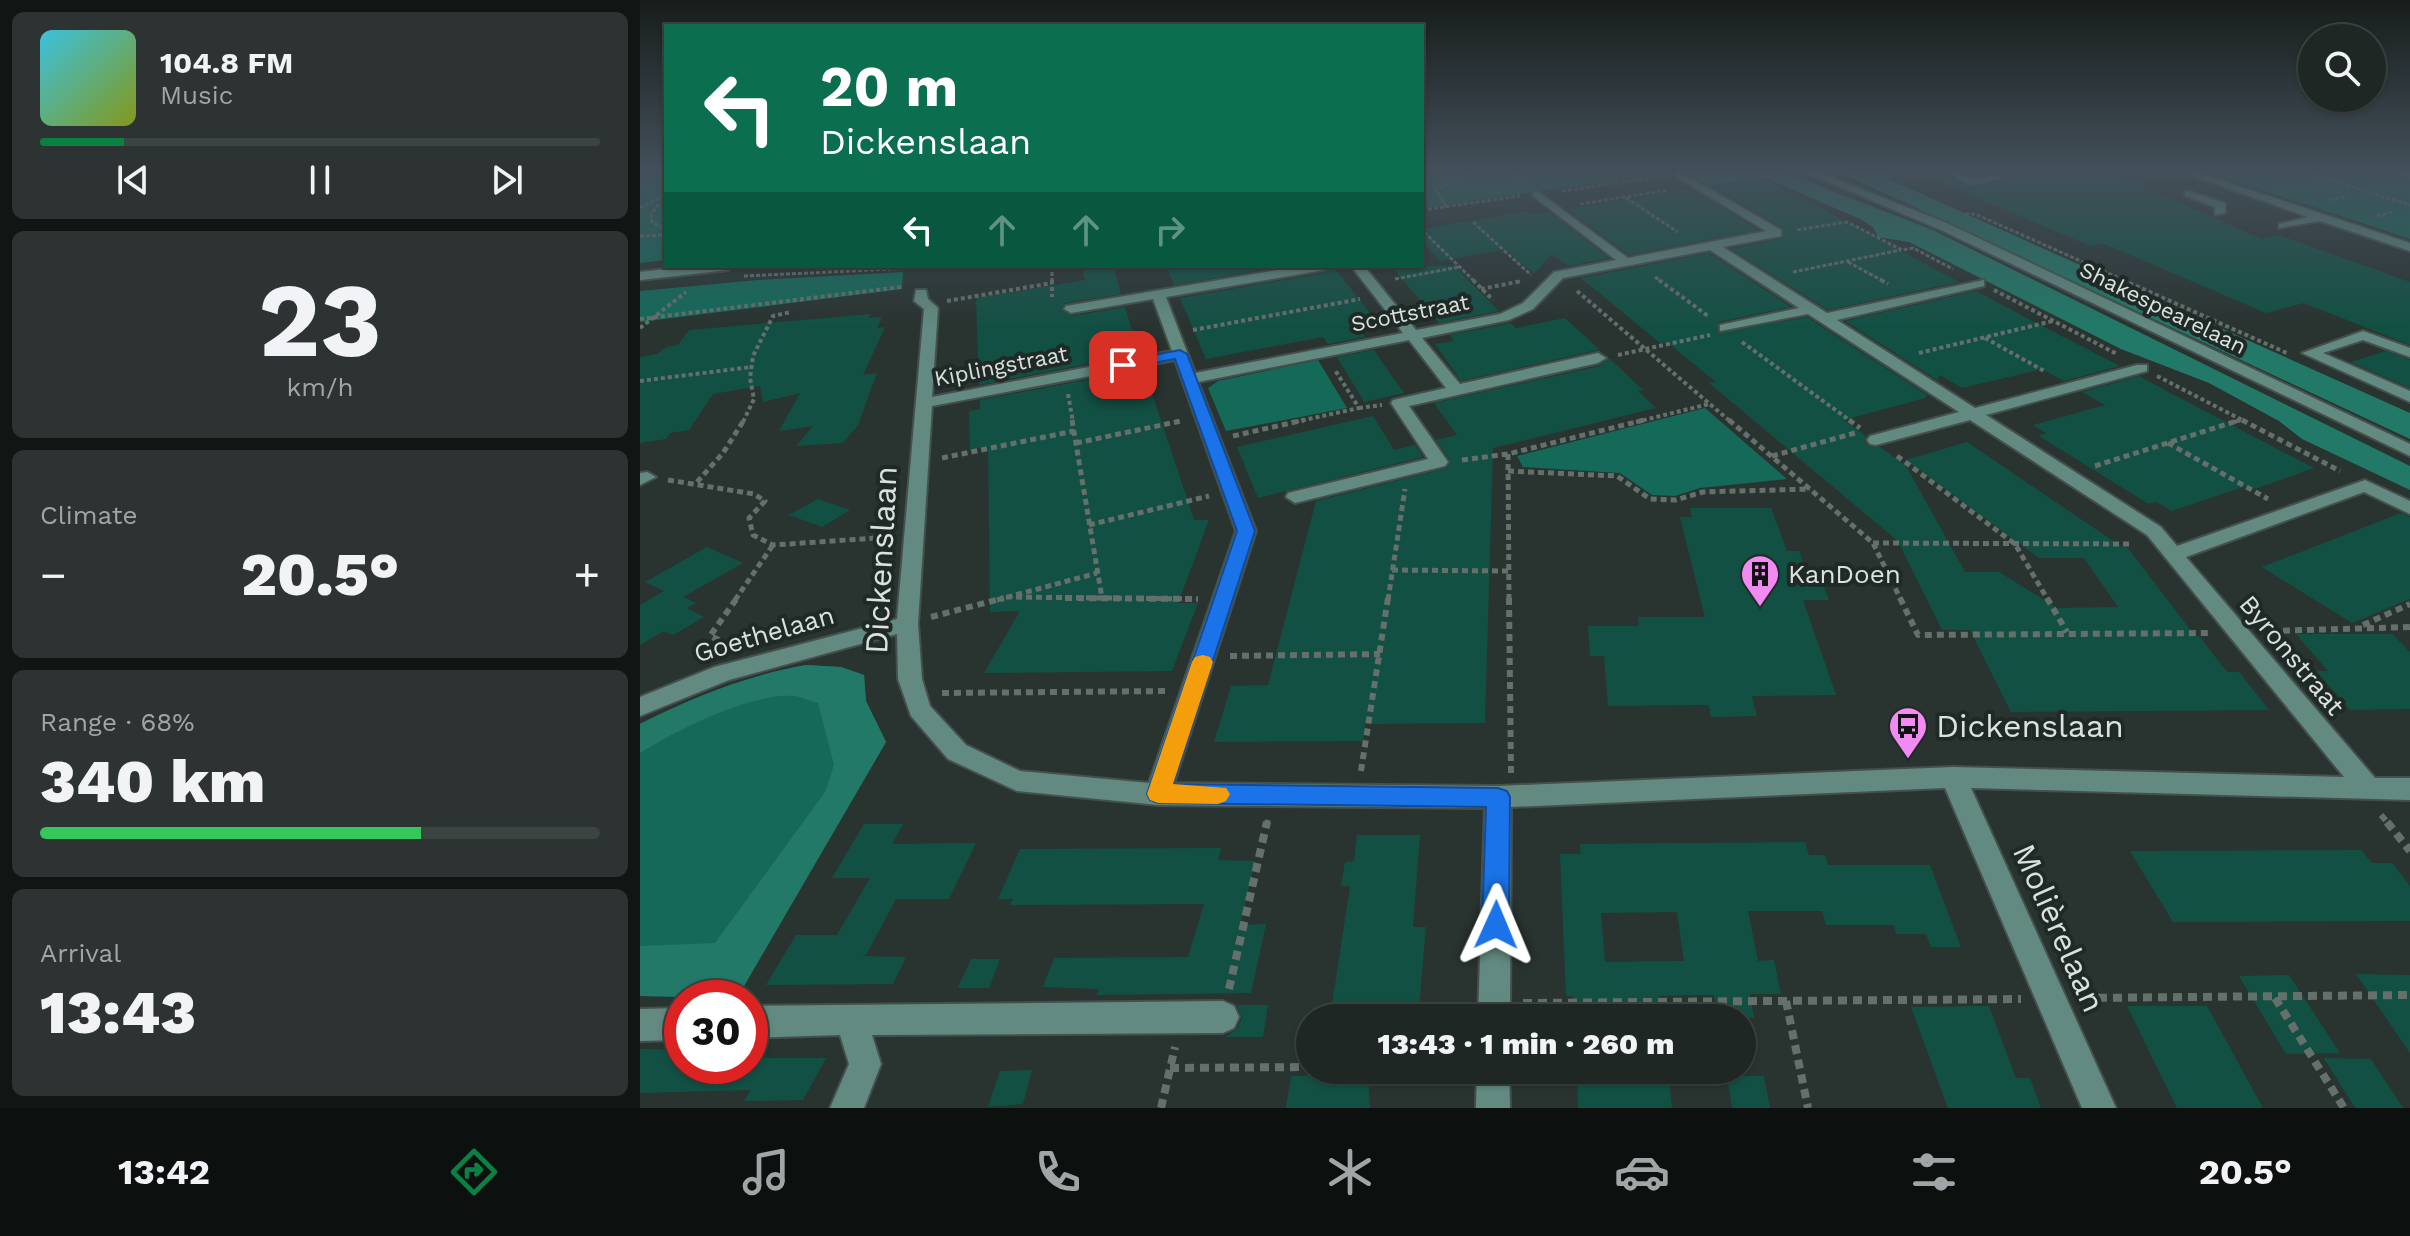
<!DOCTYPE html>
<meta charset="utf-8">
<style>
:root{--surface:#1f2725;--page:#2c3332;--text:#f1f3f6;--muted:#a1a5a7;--line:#3c4442;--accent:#0b8043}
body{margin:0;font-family:"Work Sans",sans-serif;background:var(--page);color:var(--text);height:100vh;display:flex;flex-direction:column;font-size:30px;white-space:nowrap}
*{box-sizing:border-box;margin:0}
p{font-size:26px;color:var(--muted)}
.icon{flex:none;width:44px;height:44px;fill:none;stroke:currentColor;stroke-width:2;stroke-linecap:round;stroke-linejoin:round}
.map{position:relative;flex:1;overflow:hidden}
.details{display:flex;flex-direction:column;gap:12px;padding:12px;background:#111514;width:640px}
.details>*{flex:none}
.guide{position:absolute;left:24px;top:24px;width:760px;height:244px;border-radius:0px;box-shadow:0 2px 6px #0004,0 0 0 2px var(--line);background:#0b6e4f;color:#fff;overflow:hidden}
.fabs{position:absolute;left:1658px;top:24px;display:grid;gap:16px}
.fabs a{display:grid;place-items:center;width:88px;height:88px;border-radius:50%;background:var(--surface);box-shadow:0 2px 6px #0004,0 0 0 2px var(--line);font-size:40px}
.speed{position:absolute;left:24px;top:980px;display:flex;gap:16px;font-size:40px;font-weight:700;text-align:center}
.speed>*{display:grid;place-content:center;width:104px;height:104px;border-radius:50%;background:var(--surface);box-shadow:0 2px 6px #0004,0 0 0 2px var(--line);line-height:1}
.speed .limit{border:12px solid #d22;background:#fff;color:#111}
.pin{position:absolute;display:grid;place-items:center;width:68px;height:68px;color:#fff;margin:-34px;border-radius:16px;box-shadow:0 4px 12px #0006}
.me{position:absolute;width:88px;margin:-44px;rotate:1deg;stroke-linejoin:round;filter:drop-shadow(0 0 6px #0008)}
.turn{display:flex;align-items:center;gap:28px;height:168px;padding:0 24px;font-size:36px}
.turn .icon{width:104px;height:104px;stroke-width:2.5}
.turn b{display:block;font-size:56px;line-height:68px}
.lanes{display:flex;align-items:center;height:76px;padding:0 24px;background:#0003;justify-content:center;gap:40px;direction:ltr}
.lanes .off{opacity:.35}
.big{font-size:60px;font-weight:800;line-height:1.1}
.details .tile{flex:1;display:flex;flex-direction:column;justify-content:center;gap:12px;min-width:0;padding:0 28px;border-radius:12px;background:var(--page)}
.details .dial{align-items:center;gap:0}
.dial b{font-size:104px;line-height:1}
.song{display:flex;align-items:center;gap:24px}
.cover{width:96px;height:96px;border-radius:12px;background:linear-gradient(135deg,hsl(190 70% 55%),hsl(70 70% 35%))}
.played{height:8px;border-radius:4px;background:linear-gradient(90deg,var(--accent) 15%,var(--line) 15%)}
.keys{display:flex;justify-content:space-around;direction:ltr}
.heat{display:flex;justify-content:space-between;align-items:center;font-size:44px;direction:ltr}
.charge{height:12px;border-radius:6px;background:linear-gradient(90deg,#34c759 68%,var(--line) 0)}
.trip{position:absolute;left:656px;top:1004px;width:460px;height:80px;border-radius:40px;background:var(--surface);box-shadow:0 2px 6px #0004,0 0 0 2px var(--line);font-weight:800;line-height:80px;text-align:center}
.tab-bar{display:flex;height:128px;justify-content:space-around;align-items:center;background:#0c100f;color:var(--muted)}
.tab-bar .icon{width:56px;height:56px}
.tab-bar .active{color:var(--accent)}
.tab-bar b{font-size:36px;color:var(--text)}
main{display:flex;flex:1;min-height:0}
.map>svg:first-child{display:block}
.green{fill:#146959}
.forest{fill:#227968}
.building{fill:#135044;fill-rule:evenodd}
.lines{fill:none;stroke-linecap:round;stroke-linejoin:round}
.minor-casing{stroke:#45504d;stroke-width:4}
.path-far4{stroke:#656f6c;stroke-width:3;stroke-dasharray:4 2;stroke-linecap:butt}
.path-far3{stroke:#656f6c;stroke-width:4;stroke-dasharray:4 3;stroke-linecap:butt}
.path-far2{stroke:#656f6c;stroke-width:5;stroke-dasharray:6 4;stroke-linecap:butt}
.path-far1{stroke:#656f6c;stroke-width:6;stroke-dasharray:7 5;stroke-linecap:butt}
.path{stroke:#656f6c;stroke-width:8;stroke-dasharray:9 6;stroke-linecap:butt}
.minor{fill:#628a80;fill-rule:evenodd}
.route{fill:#1a73e8;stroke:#114b97;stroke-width:2}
.slow{fill:#f59e0b}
.labels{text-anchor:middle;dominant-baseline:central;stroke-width:8;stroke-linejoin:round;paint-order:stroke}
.far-street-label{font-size:22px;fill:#dbe1df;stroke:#1f2a27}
.poi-label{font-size:26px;fill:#dbe1df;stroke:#1f2a27;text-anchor:start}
.street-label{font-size:26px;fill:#dbe1df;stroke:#1f2a27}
.near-street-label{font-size:32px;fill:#dbe1df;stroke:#1f2a27}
.near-poi-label{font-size:32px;fill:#dbe1df;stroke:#1f2a27;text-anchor:start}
</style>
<main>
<section class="details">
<div class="tile">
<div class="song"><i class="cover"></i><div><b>104.8 FM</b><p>Music</p></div></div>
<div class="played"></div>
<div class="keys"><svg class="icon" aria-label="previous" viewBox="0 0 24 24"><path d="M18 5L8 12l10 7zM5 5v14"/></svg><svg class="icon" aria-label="pause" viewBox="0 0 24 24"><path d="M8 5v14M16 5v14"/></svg><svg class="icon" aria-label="next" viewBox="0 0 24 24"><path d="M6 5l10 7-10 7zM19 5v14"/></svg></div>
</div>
<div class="tile dial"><b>23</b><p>km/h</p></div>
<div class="tile"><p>Climate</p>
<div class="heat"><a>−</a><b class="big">20.5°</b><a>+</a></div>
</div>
<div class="tile"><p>Range · 68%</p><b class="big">340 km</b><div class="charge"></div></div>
<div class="tile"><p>Arrival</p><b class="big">13:43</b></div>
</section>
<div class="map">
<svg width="1770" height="1108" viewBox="0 0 1770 1108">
<rect width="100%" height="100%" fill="#293431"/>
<path class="green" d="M0 171H26V260L0 263Z
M803 171H1043L782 208V178Z
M1564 171H1740L1770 179V239Z
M263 272 262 289 0 322V291L118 280Z
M678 360 707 408 586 431 568 388 578 381Z
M1065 408 1147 479 1060 488 1035 496 1012 495 980 473 883 467 877 456Z
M167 665 201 667 224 675 226 701 246 742 97 998 0 996V724C53 697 108 675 167 665Z"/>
<path class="forest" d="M1068 171 1146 173 1293 230 1770 466V490L1662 439 1639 421 1569 383 1481 349 1269 242 1238 237 1233 227 1220 219 1124 177 1066 186 1046 174Z
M1197 171H1243L1254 176 1246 178 1770 413V439Z
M166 665 201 667 224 675 226 701 246 742 97 998 0 996V946L75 943 185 792 194 765 178 703C171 701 162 697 154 696 110 693 37 730 0 753V724C53 697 108 675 166 665Z"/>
<path class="building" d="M1274 171H1299L1334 188 1364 181 1366 177 1357 173 1336 175 1318 171H1469L1622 239 1639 235 1770 282V345L1664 303 1626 313 1462 243 1450 246Z
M1120 178 1184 210 1319 282 1188 310 1091 249 1143 238 1142 227 1071 186Z
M1051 189 1118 230 989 255 927 209Z
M887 211 891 215 909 212 969 258 928 266 912 254 894 274 866 249 801 261 782 242V229Z
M1069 253 1151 307 1079 322 1078 333 1167 317 1287 395 1285 398 1204 420 1226 436 1224 440 1228 446 1240 447 1266 466 1325 572H1359L1417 608 1478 607 1444 558H1399L1266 460 1327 442 1482 547H1487L1555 636H1559L1587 672H1599L1629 710 1371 712 1330 630H1302L1258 541 1069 383 1076 382 1027 342 1020 343 941 278Z
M473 266 481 294 426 303 421 310 432 316 485 307 499 354 339 385 336 298 445 280 442 271Z
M526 266H643L534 285Z
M693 266 740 326 720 330 725 337 688 344 683 337 566 359 540 298 684 273Z
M751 266H814L859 311 799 323Z
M1336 291 1406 328 1480 366 1424 381 1402 369 1322 388 1300 375 1297 380 1205 321Z
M231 314 229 318 242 317 237 328 245 327 223 375 237 373 218 425 203 443 156 446 173 426 139 431 160 393 123 402 120 386 73 394 49 430 30 433 26 439 0 443V357L17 354 27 347 38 345 49 330Z
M925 318 962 352 957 350 821 381 795 344 814 341 810 335 870 323 876 328Z
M734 350 742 362 764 393 724 402 697 357Z
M1746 351 1770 360V388L1711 362Z
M969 358 1003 390 998 391 1016 408 853 448 845 723 725 724 723 741 574 742 591 686 628 685 676 501 807 468 810 460 796 440 817 435 794 403 959 366Z
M504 369 554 520H569L538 603H558L532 671 344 673 380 611 350 612 348 446 330 450 329 411 340 409V400Z
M1499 376 1521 388 1674 468 1615 489 1609 485 1532 511 1517 502 1507 503 1399 436 1406 433 1393 425 1465 405 1442 392Z
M733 416 754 450 775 445 783 457 618 498 597 447Z
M178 499 210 510 182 527 149 515Z
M1050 508H1131L1147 551H1159L1167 574H1179L1189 600H1163L1196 695 1112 696 1117 716 1071 717 1069 705 968 706 964 656H950L948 626H999L998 617H1065L1040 517H1052Z
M1761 513 1770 517V599L1712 623 1622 567Z
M67 547 103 563 43 597 56 603 47 608 64 617 33 635 24 631 0 645V605L24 591 5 582Z
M1656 634H1752L1770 652V709L1710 710 1676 671H1688Z
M224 824H263L252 844 336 843 309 899H256L226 955 222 956 266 957 253 984 126 985 156 935H197L230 878H192Z
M717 835H780L773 927H786L778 1018H690L710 886H701L705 862 714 861Z
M1165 842 1169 855H1185L1188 865H1290L1321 947H1291L1286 934H1256L1254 925H1186L1182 911H1108L1118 961 1134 960 1141 994H1110L1114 1018H1078L1074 995H1047L1019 996 1022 1018H934L933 996H926L920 854H941L940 844ZM1037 912 1044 961 965 962 961 913Z
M581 848 578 860 615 861 600 925 626 924 611 993 457 995 459 989 403 987 414 958 548 957 564 904 370 905 373 899H358L380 849Z
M1721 850 1732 863H1752L1770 886V921L1533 922 1490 851Z
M331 959H360L349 988H318Z
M1716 974 1770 975V1053Z
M1649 975 1700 1053 1646 1054 1599 976Z
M597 1005H628L623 1037H585L597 1029 602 1018Z
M1349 1006 1376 1078H1390L1401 1108H1308L1271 1007Z
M1487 1006H1567L1623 1108H1537Z
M0 1049 42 1050V1066H110V1058H186L163 1100 104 1101 111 1090 0 1093Z
M1684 1058 1731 1059 1763 1108H1715Z
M392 1070 383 1104 348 1107 360 1071Z
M950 1070H1028L1032 1108H938L937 1072Z
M728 1074 730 1108H646L651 1076Z
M1087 1076H1124L1130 1108H1092Z"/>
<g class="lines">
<defs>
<path id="minor" d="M782 171H789L782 174Z
M1039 171 1141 230V236L1083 247 1187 313 1344 280V286L1197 320 1335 408 1497 365H1507V371L1346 415 1521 527 1537 546 1725 480 1770 501V514L1724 492 1546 557 1735 778H1770V800L1331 788 1476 1108H1442L1305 788 871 807 870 1018H838L845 808 518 805 377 791 308 759 271 716 258 679 257 634 89 680 0 716V697L74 667 257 619 284 309 274 301 276 290H286L288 299 298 308 292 397 532 351 513 299 431 313 424 309 426 306 661 266H690L684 270 526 297 555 373 763 333 711 266H724L776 330 860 314 883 303 914 272 976 260 893 196 892 194 897 191 988 258 1126 231 1035 176V172ZM1070 250 1159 308 1080 325V331L1168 314 1319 412 1230 436 1227 440 1230 444 1236 445 1330 420 1507 535 1704 777 1313 767 858 786 534 783 616 531 558 382 769 340 806 388 753 400 751 403 788 459 648 493 646 497 655 503 805 466 808 462 769 406 958 363 966 358 958 353 820 384 782 338 869 320 893 309 923 278ZM535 360 596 531 509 783 380 771 326 745 290 706 282 679 278 624 292 406Z
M1163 171H1176L1309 224 1770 444V456L1301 230Z
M1302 171C1315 170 1324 178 1336 178 1347 179 1354 173 1363 178L1333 185Z
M1539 171H1553L1770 243V251L1680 221 1639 228V224L1668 217Z
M1750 171 1770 172V178L1751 173Z
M1549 191 1585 203V213L1575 215V207L1545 196V192Z
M54 266H94L88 270 0 280V272Z
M1723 331 1770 348V357L1723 340 1683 353 1770 391V402L1662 353Z
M7 472 16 477 0 485V473Z
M583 1001 594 1006 599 1017 594 1028 583 1033 232 1035 241 1064 224 1108H190L209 1064 200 1035 110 1038V1006Z
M42 1008V1040L0 1041V1009Z
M837 1070H869L870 1108H836Z"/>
</defs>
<use href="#minor" class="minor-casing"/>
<path class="path-far4" d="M868 171 884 180
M1696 171 1675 175 1770 205
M922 191 1023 176
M986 198 1038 232
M1689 200 1704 197
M19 204 11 214 12 222 26 230
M940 204 1029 190
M806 207 796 189 836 171
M0 208 26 195
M782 210 880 196
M1325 214H1335L1488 282
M1737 216 1752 212
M833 222 891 275
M1157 230 1207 222 1262 250 1273 248 1313 269
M784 232 835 282
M0 236 26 235
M1208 262 1245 282
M412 266V282
M1153 272 1261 250
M104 276 317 266
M1015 277 1022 282
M755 279 819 267
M876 282 882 281"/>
<path class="path-far3" d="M412 280V297
M833 280 853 300
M1019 280 1068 316
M1241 280 1248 284
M1483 280 1649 354
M841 289 882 281
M1354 290 1477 354
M937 291 1091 422
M307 301 412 283
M0 319 261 287
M0 328 46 292
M553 330 720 299
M1345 338 1406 372
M1102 342 1212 422
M1279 353 1413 321
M978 355 1070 335
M1517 376 1606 422
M0 381 111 367
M428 394 433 422
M719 408 742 405
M103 422 114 399 110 378 113 356 133 316 151 312
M535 422 541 421
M655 422 719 408 695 370
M996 422 1069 404
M1594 422 1601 420"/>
<path class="path-far2" d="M432 420 462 598
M1089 420 1233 543 1261 600
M1209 420 1220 428
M1602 420 1700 471
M593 436 664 420
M436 443 541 421
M1528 443 1628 499
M868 454 869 600
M1132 456 1215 433
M1257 456 1375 544 1408 600
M302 458 434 431
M822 460 868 454 1004 420
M1455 466 1600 420
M868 471 977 476 1010 499 1036 500 1063 492 1170 489
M28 480 114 494 125 501 109 518 113 535 133 545 252 537
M57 482 83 453 104 420
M449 525 569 496
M1233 543 1492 544
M752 570 869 571
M366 597 558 599
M95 600 133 545
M357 600 457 573
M748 600 765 489"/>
<path class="path-far1" d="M425 598 558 599
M869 598 871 773
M1260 598 1278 635 1569 633
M1407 598 1427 632
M291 617 364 598
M1723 625 1770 604
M1631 631 1770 627
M90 645 70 636 97 598
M590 656 740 654
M302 693 528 691
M721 771 748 598
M1741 815 1749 824
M627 824 628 820"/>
<path class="path" d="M1747 822 1770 851
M589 989 627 822
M1443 998 1770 995
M1635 998 1704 1108
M1146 1001 1168 1108
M883 1003 1381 999
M530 1068 670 1067
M521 1108 535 1047"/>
<use href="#minor" class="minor"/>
</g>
<linearGradient id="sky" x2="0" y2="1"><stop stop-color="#171d1b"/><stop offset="0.52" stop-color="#43505a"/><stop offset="1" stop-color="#43505a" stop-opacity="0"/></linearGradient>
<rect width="1770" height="326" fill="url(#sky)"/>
<path class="route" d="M540 350 547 354 615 531 533 784 858 788 867 791 870 797 869 925 865 934 856 938 846 934 842 925 846 807 518 803 510 800 507 794 597 531 535 359 483 369 476 365 483 361Z"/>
<path class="slow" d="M563 655 570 657 573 662 533 784 586 788 590 794 586 801 578 804 518 803 510 800 507 794 552 662 555 657Z"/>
<defs>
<symbol id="building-pin" viewBox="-11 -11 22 30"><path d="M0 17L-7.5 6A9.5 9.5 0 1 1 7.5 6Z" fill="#f28af3" stroke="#1f2a27"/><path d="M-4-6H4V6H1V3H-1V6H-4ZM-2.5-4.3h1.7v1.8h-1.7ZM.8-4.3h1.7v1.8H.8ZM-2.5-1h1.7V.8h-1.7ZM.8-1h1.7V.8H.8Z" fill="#111"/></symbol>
<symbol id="bus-pin" viewBox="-11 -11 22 30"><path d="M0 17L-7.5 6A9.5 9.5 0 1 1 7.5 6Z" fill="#f28af3" stroke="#1f2a27"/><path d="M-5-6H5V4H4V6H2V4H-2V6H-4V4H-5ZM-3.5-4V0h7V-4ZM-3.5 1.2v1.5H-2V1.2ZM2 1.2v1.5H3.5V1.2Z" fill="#111"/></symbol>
</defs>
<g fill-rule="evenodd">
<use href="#building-pin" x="1098" y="552" width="44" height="60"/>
<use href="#bus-pin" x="1246" y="704" width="44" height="60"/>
</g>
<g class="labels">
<g class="far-street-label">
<text transform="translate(1523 308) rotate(26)">Shakespearelaan</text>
<text transform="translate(770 313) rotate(-11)">Scottstraat</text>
<text transform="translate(361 366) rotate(-11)">Kiplingstraat</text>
</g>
<g class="poi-label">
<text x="1148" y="574">KanDoen</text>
</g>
<g class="street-label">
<text transform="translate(124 634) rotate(-16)">Goethelaan</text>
<text transform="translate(1652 655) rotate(50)">Byronstraat</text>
</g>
<g class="near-street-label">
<text transform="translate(241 560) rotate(-87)">Dickenslaan</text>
<text transform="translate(1419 928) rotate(66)">Molièrelaan</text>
</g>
<g class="near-poi-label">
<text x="1296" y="726">Dickenslaan</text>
</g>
</g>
</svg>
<div class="fabs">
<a><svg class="icon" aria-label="search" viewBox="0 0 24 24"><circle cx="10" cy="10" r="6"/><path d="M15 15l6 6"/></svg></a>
</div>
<div class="speed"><div class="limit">30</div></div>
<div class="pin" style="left:483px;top:365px;background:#d93025"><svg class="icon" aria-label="arrive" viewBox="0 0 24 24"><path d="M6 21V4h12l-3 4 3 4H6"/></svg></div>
<svg class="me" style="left:856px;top:925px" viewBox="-20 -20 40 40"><path d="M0-17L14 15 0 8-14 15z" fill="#1a73e8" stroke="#fff" stroke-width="4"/></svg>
<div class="trip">13:43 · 1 min · 260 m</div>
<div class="guide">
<div class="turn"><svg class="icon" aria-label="left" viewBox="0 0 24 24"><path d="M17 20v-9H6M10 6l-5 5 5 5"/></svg><div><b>20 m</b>Dickenslaan</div></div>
<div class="lanes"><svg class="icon" aria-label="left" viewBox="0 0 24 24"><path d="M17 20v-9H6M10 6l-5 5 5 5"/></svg><svg class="icon off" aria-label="ahead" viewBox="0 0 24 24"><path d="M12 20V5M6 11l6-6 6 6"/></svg><svg class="icon off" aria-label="ahead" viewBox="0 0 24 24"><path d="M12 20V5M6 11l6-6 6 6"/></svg><svg class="icon off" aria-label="right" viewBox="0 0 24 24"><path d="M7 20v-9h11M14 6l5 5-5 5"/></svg></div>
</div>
</div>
</main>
<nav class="tab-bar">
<b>13:42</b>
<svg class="icon active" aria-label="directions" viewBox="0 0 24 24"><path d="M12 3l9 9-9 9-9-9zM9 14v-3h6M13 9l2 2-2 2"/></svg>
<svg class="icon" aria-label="music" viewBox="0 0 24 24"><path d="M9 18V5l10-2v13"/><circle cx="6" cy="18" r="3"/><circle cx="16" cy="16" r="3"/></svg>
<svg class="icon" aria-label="phone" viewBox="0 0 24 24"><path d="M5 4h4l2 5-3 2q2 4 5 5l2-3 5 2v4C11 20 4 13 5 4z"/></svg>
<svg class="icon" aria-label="climate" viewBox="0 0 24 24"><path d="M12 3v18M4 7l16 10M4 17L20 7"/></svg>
<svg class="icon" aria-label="car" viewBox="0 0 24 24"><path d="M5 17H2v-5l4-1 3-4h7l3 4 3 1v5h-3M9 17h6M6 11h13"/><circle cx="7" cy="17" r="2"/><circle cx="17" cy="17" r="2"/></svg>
<svg class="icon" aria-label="filters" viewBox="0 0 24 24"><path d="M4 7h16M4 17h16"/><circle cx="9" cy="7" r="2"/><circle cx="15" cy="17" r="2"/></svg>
<b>20.5°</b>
</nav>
